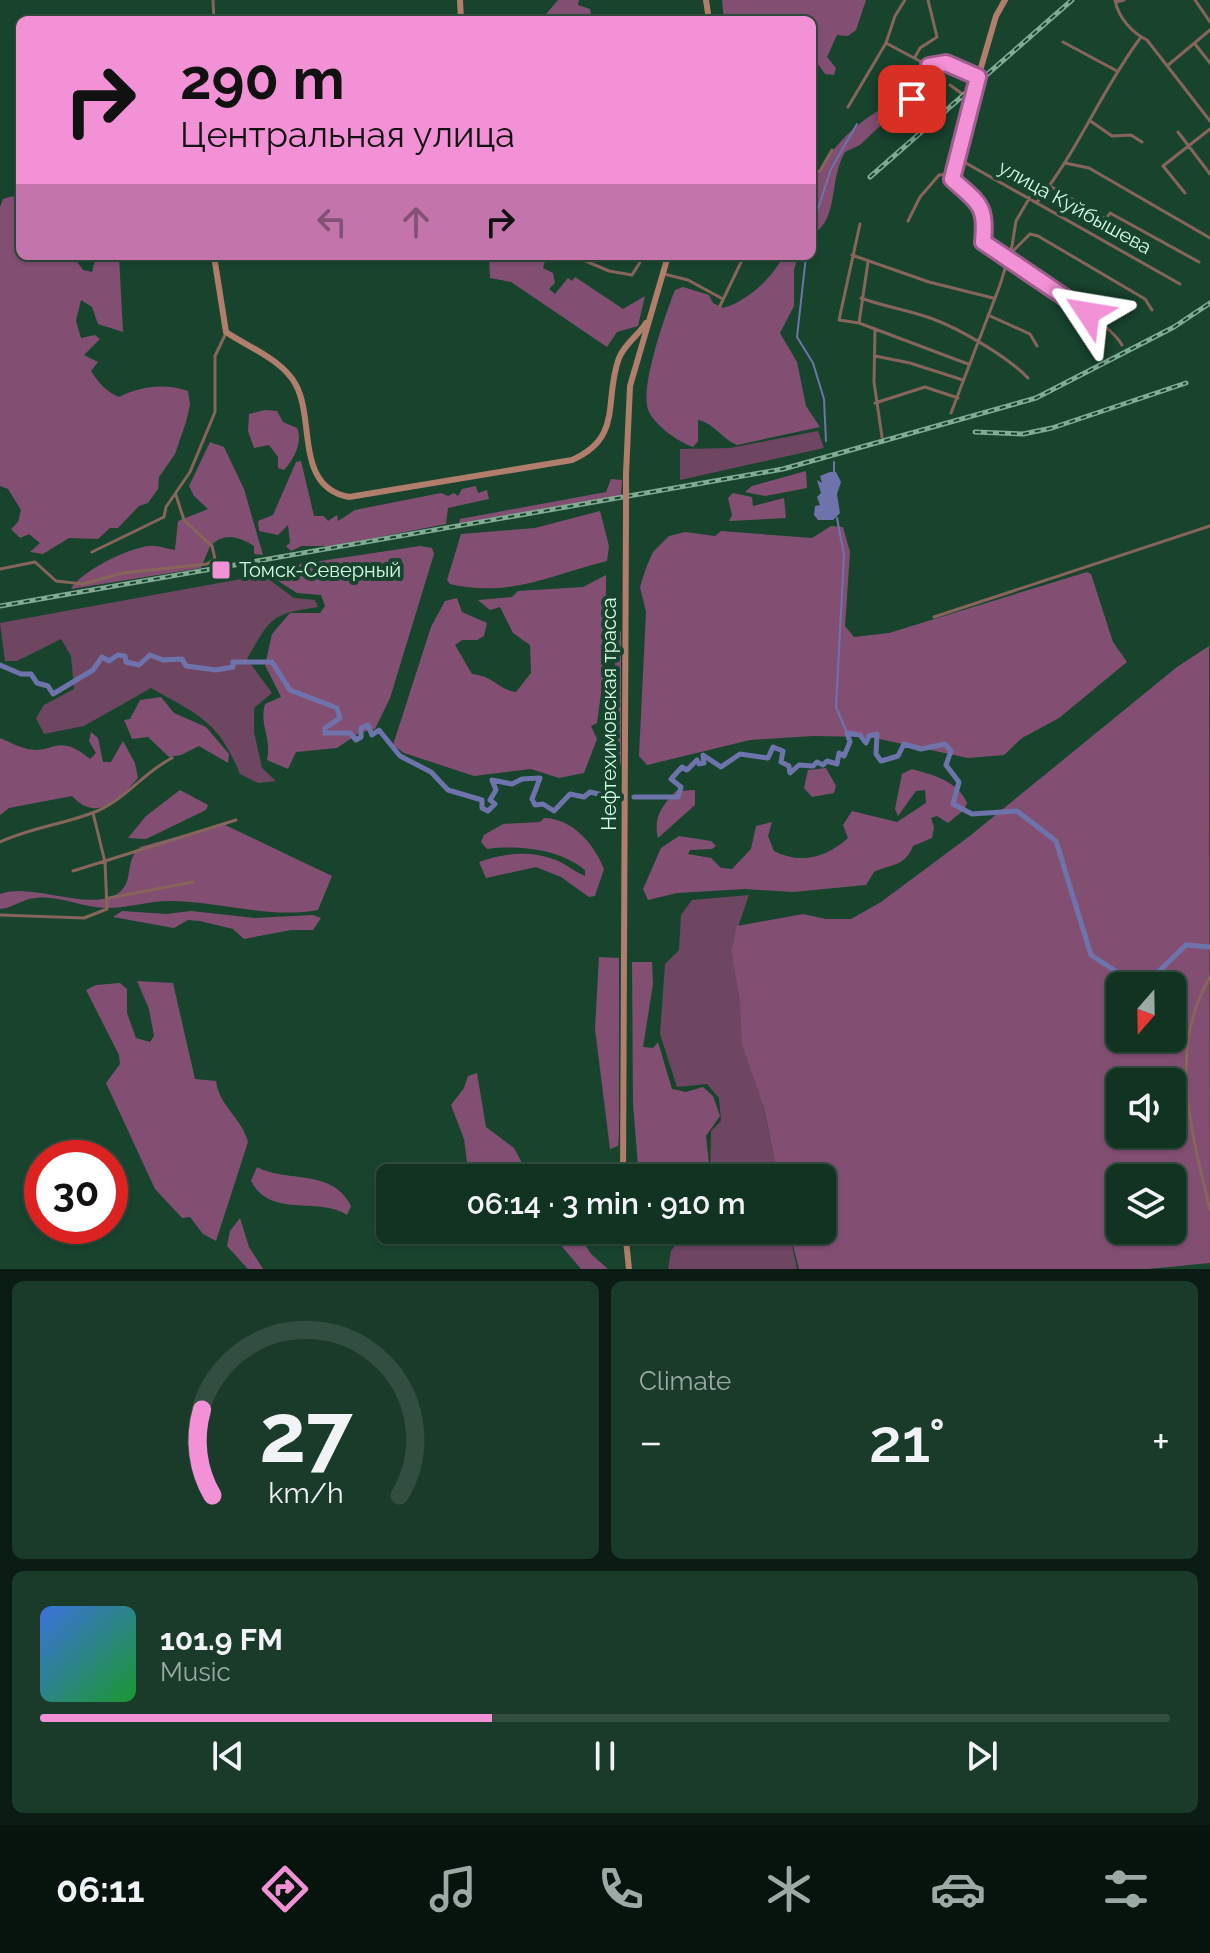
<!DOCTYPE html>
<meta charset="utf-8">
<style>
:root{--surface:#123322;--page:#1b3b2a;--text:#f1f3f6;--muted:#9caaa5;--line:#314e40;--accent:#f391d6}
body{margin:0;font-family:Raleway,sans-serif;background:var(--page);color:var(--text);height:100vh;display:flex;flex-direction:column;font-size:30px;white-space:nowrap}
*{box-sizing:border-box;margin:0}
p{font-size:26px;color:var(--muted)}
.icon{flex:none;width:44px;height:44px;fill:none;stroke:currentColor;stroke-width:2;stroke-linecap:round;stroke-linejoin:round}
.map{position:relative;height:1269px;overflow:hidden}
.sheet{display:flex;flex-direction:column;gap:12px;padding:12px;background:#0a1c13;flex:1}
.sheet>*{flex:none}
.banner{position:absolute;left:16px;top:16px;width:800px;height:244px;border-radius:12px;box-shadow:0 2px 6px #0004,0 0 0 2px var(--line);background:#f391d6;color:#111;overflow:hidden}
.needle{width:52px;rotate:200deg}
.buttons{position:absolute;left:1106px;top:972px;display:grid;gap:16px}
.buttons a{display:grid;place-items:center;width:80px;height:80px;border-radius:12px;background:var(--surface);box-shadow:0 2px 6px #0004,0 0 0 2px var(--line);font-size:40px}
.speed{position:absolute;left:24px;top:1140px;display:flex;gap:16px;font-size:40px;font-weight:700;text-align:center}
.speed>*{display:grid;place-content:center;width:104px;height:104px;border-radius:50%;background:var(--surface);box-shadow:0 2px 6px #0004,0 0 0 2px var(--line);line-height:1}
.speed .limit{border:12px solid #d22;background:#fff;color:#111}
.pin{position:absolute;display:grid;place-items:center;width:68px;height:68px;color:#fff;margin:-34px;border-radius:16px;box-shadow:0 4px 12px #0006}
.me{position:absolute;width:88px;margin:-44px;rotate:303deg;stroke-linejoin:round;filter:drop-shadow(0 0 6px #0008)}
.turn{display:flex;align-items:center;gap:28px;height:168px;padding:0 32px;font-size:36px}
.turn .icon{width:104px;height:104px;stroke-width:2.5}
.turn b{display:block;font-size:56px;line-height:68px}
.lanes{display:flex;align-items:center;height:76px;padding:0 32px;background:#0003;justify-content:center;gap:40px;direction:ltr}
.lanes .off{opacity:.35}
.big{font-size:60px;font-weight:600;line-height:1.1}
.sheet .card{flex:1;display:flex;flex-direction:column;justify-content:center;gap:12px;min-width:0;padding:0 28px;border-radius:12px;background:var(--page)}
.sheet .dial{align-items:center;gap:0}
.dial svg{height:208px;overflow:visible;fill:none;stroke:var(--line);stroke-width:7;stroke-linecap:round;text-anchor:middle}
.dial text{fill:var(--text);stroke:none}
.song{display:flex;align-items:center;gap:24px}
.cover{width:96px;height:96px;border-radius:12px;background:linear-gradient(135deg,hsl(220 70% 55%),hsl(130 70% 35%))}
.played{height:8px;border-radius:4px;background:linear-gradient(90deg,var(--accent) 40%,var(--line) 40%)}
.keys{display:flex;justify-content:space-around;direction:ltr}
.heat{display:flex;justify-content:space-between;align-items:center;font-size:44px;direction:ltr}
.sheet .tiles{flex:1;display:grid;gap:12px;grid-template-columns:1fr 1fr}
.card:last-child{grid-column:span 2}
.trip{position:absolute;left:376px;top:1164px;width:460px;height:80px;border-radius:12px;background:var(--surface);box-shadow:0 2px 6px #0004,0 0 0 2px var(--line);font-weight:600;line-height:80px;text-align:center}
.tabs{display:flex;height:128px;justify-content:space-around;align-items:center;background:#07140e;color:var(--muted)}
.tabs .icon{width:56px;height:56px}
.tabs .active{color:var(--accent)}
.tabs b{font-size:36px;color:var(--text)}
.map>svg:first-child{display:block}
.green{fill:#6e4661}
.forest{fill:#824f73;fill-rule:evenodd}
.water{fill:#6e74ab}
.lines{fill:none;stroke-linecap:round;stroke-linejoin:round}
.stream{stroke:#6e74ab;stroke-width:2}
.river{stroke:#6e74ab;stroke-width:5}
.street{stroke:#87655b;stroke-width:3}
.secondary{stroke:#b17d6c;stroke-width:6}
.rail-casing{stroke:#82ab94;stroke-width:5}
.rail{stroke:#18442e;stroke-width:2;stroke-dasharray:6;stroke-linecap:butt}
.secondary-bridge{stroke:#b17d6c;stroke-width:6}
.route-casing{stroke:#9e5e8b;stroke-width:20}
.route{stroke:#f391d6;stroke-width:14}
.poi-dot{fill:#f391d6;stroke:#18442e;stroke-width:3}
.labels{text-anchor:middle;dominant-baseline:central;stroke-width:8;stroke-linejoin:round;paint-order:stroke}
.street-label{font-size:20px;fill:#d5fce4;stroke:#18442e}
.poi-label{font-size:20px;fill:#d5fce4;stroke:#18442e;text-anchor:start}
</style>
<div class="map">
<svg width="1210" height="1269" viewBox="0 0 1210 1269">
<rect width="100%" height="100%" fill="#18442e"/>
<path class="green" d="M818 431 824 448 680 480V449L730 448Z
M263 575 294 598 315 600 318 607C271 614 271 617 247 659L272 693 254 708V732L262 768 276 781 258 783 240 774C218 720 198 715 151 688L84 726 44 734 36 718 44 705 74 689 71 656 61 639 17 661H5L0 623Z
M749 895 731 947 778 1178H710L711 1131 721 1121 719 1098 707 1084 677 1087 660 1034 665 964 679 950 681 915 692 900Z
M686 1230H789L797 1269H668L671 1251Z"/>
<path class="forest" d="M558 0H579L578 5 590 9 592 20H541Z
M722 0H866L856 30 848 36 837 35 827 57 836 68 834 75 825 74 815 60 812 61V20H724Z
M894 104 898 109 860 145 845 152C828 181 840 218 812 235 812 221 810 206 812 192 816 160 864 112 894 104Z
M13 196 20 211V256H73L83 270 92 272 96 256H119L123 332 98 324 92 307 81 300 76 321 81 338 95 335 100 339 84 355 98 362 91 371C99 383 105 391 119 397 141 386 164 383 188 391L190 405 186 422 175 454 159 477 158 489 148 503 139 506 118 528H110L98 539 69 538 43 554 30 552 40 543 29 534 20 538 11 529 18 522 21 510 8 489 0 486V207L3 199Z
M489 256H539L545 261 543 268 553 273 555 283 549 289 555 294 568 278 572 281 575 277 623 309 645 296 638 326 617 332 607 347 511 282 490 278Z
M783 256H798L794 270V306L780 333 797 362 806 406 820 427 737 445C722 439 714 423 698 420V441L693 447C677 441 657 427 649 412 638 391 666 313 675 290L683 287 709 295 713 303 723 308C746 302 773 278 783 256Z
M265 410 277 411 283 422 297 428C303 442 294 459 284 470L278 468V457L269 445 254 448 248 431 249 414Z
M210 442 224 447 244 489 263 555 254 554V546C238 536 225 532 210 546L201 568 71 589C81 571 128 548 149 546 157 545 167 549 175 550L178 521 208 509 194 496 189 486Z
M301 461 314 516H324L328 521 337 515 338 521 355 510 441 493 448 496 454 493 458 496 462 489 476 486 478 493 487 490 489 499 448 508 446 524 333 546H302L291 551 286 546 290 543 288 525 278 535 259 531 258 521 273 515 296 462Z
M806 471 807 488 765 496 745 492 752 486Z
M611 479 622 480 621 496 459 524 460 519 606 492Z
M733 493 752 497 753 506 784 498 786 518 729 521 732 515 728 498Z
M600 511 609 546 607 561C551 575 510 598 450 584L447 580 461 534 535 528Z
M831 526 843 527 850 552 845 626 854 637 889 633 1087 572 1091 574 1113 642 1127 662 1059 718 1022 738 1004 755 968 758 870 737 813 736 750 740 647 765 639 756 646 612 640 587 646 568 653 552 669 536 685 532 715 536 721 531 812 538Z
M420 546 432 548 434 554 390 698 375 729 359 733 337 748 296 752 288 769 267 760C272 738 259 725 265 704L281 697 265 665 272 634 290 613H320L325 606 321 595 297 593 275 579 274 568Z
M606 575V657L597 723 591 726 597 739 584 773 559 778 531 769 474 776 404 753 393 745 431 627 445 601 457 598 462 612 487 623 484 636 477 640H462L455 645 472 674C496 677 497 689 516 692L531 673 530 645 513 633 500 607 490 610 478 600 512 597 518 591 583 587Z
M621 631V765L612 743 617 742V733L613 731 616 633Z
M1209 646 1210 1263 1148 1269H799L789 1230H822V1178H778L764 1108 742 1044 740 1001 731 949 737 926 803 914 826 919H851L881 902 971 835 1177 667ZM1120 986H1172V1038H1120ZM1120 1082H1172V1134H1120ZM1120 1178H1172V1230H1120Z
M161 697 174 713 206 727 229 754 228 763 199 746 181 755 169 757 148 737 132 739 124 720 130 719 140 700Z
M91 732 98 738 103 762H111L123 741 135 763 138 778C119 800 97 823 72 796L9 808 0 815V738C8 741 16 746 24 748 53 757 56 730 90 759L96 753 89 741Z
M826 768 836 786 834 793 812 797 804 788 808 770Z
M912 769C933 775 958 781 967 803L964 810 948 823 937 816 931 818 934 827 932 838 913 846C905 867 890 864 874 872L866 885 793 892 745 889 677 893 648 900 643 889 661 848 679 836 711 841 716 846 712 849 690 850 688 854 711 858 721 868 732 869 751 849 756 826 772 822 768 836 774 851C801 865 827 857 848 838L843 825 852 811 897 822 926 803 925 790 916 791 898 816 895 809 902 774Z
M180 790 208 805 206 810 146 839 128 838 146 816Z
M695 790V805L658 838C653 817 662 806 676 791Z
M544 818C572 818 595 845 604 869L595 896 589 897 561 877 536 867 486 878 479 862C504 853 530 850 556 860 566 864 575 872 585 876V870C559 849 519 845 487 849L481 842 484 835 503 824 540 822Z
M223 824 332 876 318 910C270 919 218 901 169 901 149 901 128 908 107 908 82 908 61 895 35 898 22 899 13 908 0 909V894C32 881 94 915 121 891 134 878 124 862 140 847Z
M122 911 166 914 191 911 255 918 313 915 321 918 313 930H291L244 939 233 929 200 921 188 920 174 928 113 917Z
M599 957 619 958V1136L618 1146 610 1149 595 1029Z
M632 962H652L653 984 643 1047 653 1048 658 1042 672 1089 686 1092 703 1087 713 1096 720 1116 706 1136 709 1164 701 1178H639L633 1104Z
M137 981 173 983 195 1079 216 1081C219 1106 242 1118 248 1142L216 1241 203 1234 190 1217 182 1218 155 1189 106 1083 120 1064 119 1055 86 990 96 985 120 983 127 989V1013L136 1038 150 1042 154 1036 149 1009Z
M477 1073 486 1127 514 1148 530 1178H469L464 1139 451 1105 464 1088 468 1076Z
M257 1167C286 1183 333 1168 351 1206L347 1215C319 1196 271 1219 251 1181Z
M240 1218 249 1247 263 1269H248L227 1246 230 1231Z
M548 1230H575L591 1254 608 1269H581Z"/>
<path class="water" d="M830 472H836L841 482 837 494 840 513 833 520H818L814 515 815 506 820 505 817 497 821 493 817 480 822 483 820 476Z"/>
<g class="lines">
<path class="stream" d="M812 227 831 169 857 124
M806 256 797 337 813 363 824 399 826 441
M834 462V472
M837 518 844 555 836 707 847 733"/>
<path class="river" d="M0 665 21 674H31L37 683 48 686 53 694 93 670 102 657 109 661 118 655 125 656 126 662 139 665 150 655 163 660 182 659 186 666 216 670 233 667V662H272L290 690 337 708 340 718 325 728V733H350L356 740 361 737V728L368 725 372 735 379 730 400 756 431 772 448 790 482 800V808L488 811 495 804 490 800 496 790 492 780 512 784 522 779 540 778 532 799 535 805 543 804 554 811 570 794 584 797 590 792 616 798
M634 797H678L681 787 671 779 682 767 687 770 697 760 699 764 704 763 703 755 721 767 740 754 768 758 773 747 783 751 781 762 789 766 790 773 799 765 813 766 817 762 823 765 827 761 837 764 839 753 844 756 850 742 847 733 860 735 866 743 869 736 877 734 876 754 881 761 898 756 904 744 921 749 945 744 951 751 946 765 959 782 953 804 972 814 1017 811 1056 841 1091 955 1123 976 1157 973 1186 945 1210 947"/>
<path class="street" d="M213 0 214 20
M1115 0C1118 17 1132 33 1147 40L1210 121
M1195 0 1210 22
M1116 2 1124 0
M1063 42 1117 71
M886 43 929 66 946 63 977 77
M1195 44 1210 63
M915 57 920 48 937 37 928 0
M1167 66 1210 30
M950 85 972 101
M848 107 886 43 895 16 905 0
M1089 120 1112 136 1131 135 1142 142
M877 123 924 90 929 82V66
M1178 132 1210 174
M957 158 1180 284
M1065 163 1089 168 1210 238
M812 173 820 171 832 150
M1050 186 1106 219 1110 213 1199 262
M1185 193 1163 166 1210 129
M1037 202C1078 151 1102 89 1141 37
M908 221 920 197 939 175 950 174C967 208 988 186 983 242
M860 224 839 320 859 323 968 364
M978 243 983 242C1014 264 1107 318 1122 345
M852 255 929 282 993 298
M1009 255 1030 234 1038 236 1145 299 1152 310
M574 256 609 271 632 275 644 256
M664 274 688 280 723 299
M861 298C885 307 909 310 933 319 960 329 1008 357 1028 378
M720 306 744 256
M988 315 1030 334 1037 346
M859 323 868 262
M875 330 874 382 882 437
M875 356 910 363 963 380
M875 403 925 387 958 398
M951 413 1000 285 1012 246 1016 221 1030 197
M92 552 164 517 166 507 190 472 215 412V356L226 333
M0 569 35 562 56 581 83 584 123 573 207 564 215 559 212 546 184 520 176 495
M934 617 1210 526
M0 842C30 828 64 824 95 812 125 800 144 772 172 758
M73 871 236 820
M109 898 193 882
M0 915 84 918 107 909 105 862 93 813
M1210 977C1167 1049 1192 1134 1210 1210"/>
<path class="secondary" d="M460 0 461 20
M706 0 709 20
M950 174 996 16 1005 0
M214 256 226 332C248 347 283 360 296 385 315 421 295 487 349 497L572 460C624 437 603 401 619 358 625 343 638 336 646 323
M626 474 630 386 668 256
M623 1178 626 511
M625 1230 629 1269"/>
<defs>
<path id="rail" d="M870 177 1072 0
M975 432 1023 434 1052 428 1186 383
M0 606 783 469 1036 398 1174 327 1210 303"/>
</defs>
<use href="#rail" class="rail-casing"/>
<use href="#rail" class="rail"/>
<path class="secondary-bridge" d="M626 474V511"/>
</g>
<g class="lines">
<defs>
<path id="route" d="M912 99 929 82V66L946 63 978 77 952 179C978 203 987 204 983 242L1088 313"/>
</defs>
<use href="#route" class="route-casing"/>
<use href="#route" class="route"/>
</g>
<rect class="poi-dot" x="211" y="560" width="20" height="20" rx="4"/>
<g class="labels">
<g class="street-label">
<text transform="translate(1075 207) rotate(29)">улица Куйбышева</text>
<text transform="translate(609 714) rotate(-90)">Нефтехимовская трасса</text>
</g>
<g class="poi-label">
<text x="239" y="570">Томск-Северный</text>
</g>
</g>
</svg>
<div class="buttons">
<a><svg class="needle" viewBox="-14 -14 28 28"><path d="M0-13l5 13h-10z" fill="#e53935"/><path d="M0 13l5-13h-10z" fill="#9caaa5"/></svg></a>
<a><svg class="icon" aria-label="sound" viewBox="0 0 24 24"><path d="M4 9h4l5-4v14l-5-4H4zM17 9q2 3 0 6"/></svg></a>
<a><svg class="icon" aria-label="layers" viewBox="0 0 24 24"><path d="M12 4l9 5-9 5-9-5zM3 14l9 5 9-5"/></svg></a>
</div>
<div class="speed"><div class="limit">30</div></div>
<div class="pin" style="left:912px;top:99px;background:#d93025"><svg class="icon" aria-label="arrive" viewBox="0 0 24 24"><path d="M6 21V4h12l-3 4 3 4H6"/></svg></div>
<svg class="me" style="left:1088px;top:313px" viewBox="-20 -20 40 40"><path d="M0-17L14 15 0 8-14 15z" fill="#f391d6" stroke="#fff" stroke-width="4"/></svg>
<div class="trip">06:14 · 3 min · 910 m</div>
<div class="banner">
<div class="turn"><svg class="icon" aria-label="right" viewBox="0 0 24 24"><path d="M7 20v-9h11M14 6l5 5-5 5"/></svg><div><b>290 m</b>Центральная улица</div></div>
<div class="lanes"><svg class="icon off" aria-label="left" viewBox="0 0 24 24"><path d="M17 20v-9H6M10 6l-5 5 5 5"/></svg><svg class="icon off" aria-label="ahead" viewBox="0 0 24 24"><path d="M12 20V5M6 11l6-6 6 6"/></svg><svg class="icon" aria-label="right" viewBox="0 0 24 24"><path d="M7 20v-9h11M14 6l5 5-5 5"/></svg></div>
</div>
</div>
<section class="sheet">
<div class="tiles">
<div class="card dial"><svg viewBox="0 0 100 80">
<path d="M14 69A42 42 0 1 1 86 69"/>
<path d="M14 69A42 42 0 0 1 10 36" stroke="#f391d6"/>
<text x="50" y="56" font-size="32" font-weight="700">27</text>
<text x="50" y="72" font-size="11">km/h</text>
</svg></div>
<div class="card"><p>Climate</p>
<div class="heat"><a>−</a><b class="big">21°</b><a>+</a></div>
</div>
<div class="card">
<div class="song"><i class="cover"></i><div><b>101.9 FM</b><p>Music</p></div></div>
<div class="played"></div>
<div class="keys"><svg class="icon" aria-label="previous" viewBox="0 0 24 24"><path d="M18 5L8 12l10 7zM5 5v14"/></svg><svg class="icon" aria-label="pause" viewBox="0 0 24 24"><path d="M8 5v14M16 5v14"/></svg><svg class="icon" aria-label="next" viewBox="0 0 24 24"><path d="M6 5l10 7-10 7zM19 5v14"/></svg></div>
</div>
</div>
</section>
<nav class="tabs">
<b>06:11</b>
<svg class="icon active" aria-label="directions" viewBox="0 0 24 24"><path d="M12 3l9 9-9 9-9-9zM9 14v-3h6M13 9l2 2-2 2"/></svg>
<svg class="icon" aria-label="music" viewBox="0 0 24 24"><path d="M9 18V5l10-2v13"/><circle cx="6" cy="18" r="3"/><circle cx="16" cy="16" r="3"/></svg>
<svg class="icon" aria-label="phone" viewBox="0 0 24 24"><path d="M5 4h4l2 5-3 2q2 4 5 5l2-3 5 2v4C11 20 4 13 5 4z"/></svg>
<svg class="icon" aria-label="climate" viewBox="0 0 24 24"><path d="M12 3v18M4 7l16 10M4 17L20 7"/></svg>
<svg class="icon" aria-label="car" viewBox="0 0 24 24"><path d="M5 17H2v-5l4-1 3-4h7l3 4 3 1v5h-3M9 17h6M6 11h13"/><circle cx="7" cy="17" r="2"/><circle cx="17" cy="17" r="2"/></svg>
<svg class="icon" aria-label="filters" viewBox="0 0 24 24"><path d="M4 7h16M4 17h16"/><circle cx="9" cy="7" r="2"/><circle cx="15" cy="17" r="2"/></svg>
</nav>
